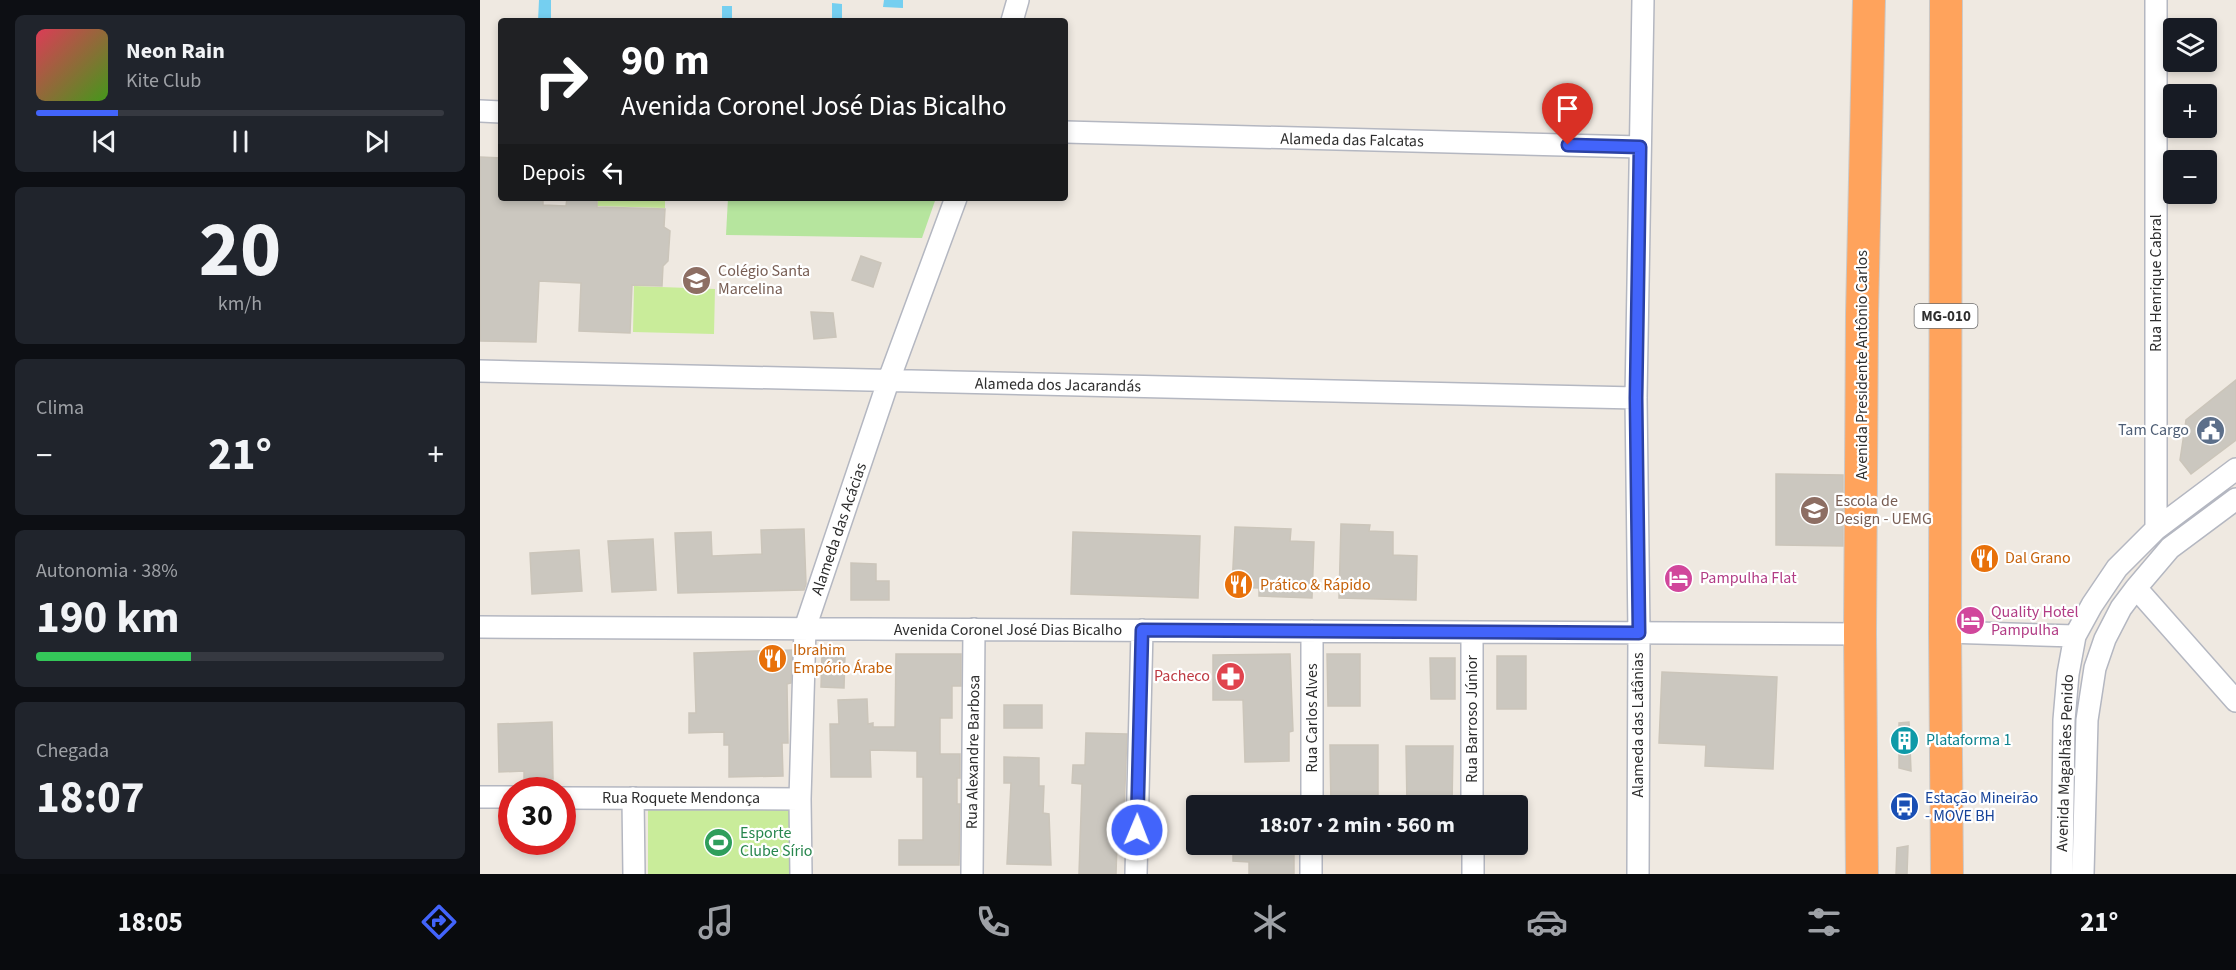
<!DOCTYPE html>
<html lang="pt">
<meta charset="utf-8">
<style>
:root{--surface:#171b24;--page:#20242c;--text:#f1f3f6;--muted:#9ea1a6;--line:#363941;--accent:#4264fb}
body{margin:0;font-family:"Source Sans 3",sans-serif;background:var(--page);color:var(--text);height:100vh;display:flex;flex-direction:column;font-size:22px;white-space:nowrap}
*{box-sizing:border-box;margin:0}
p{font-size:20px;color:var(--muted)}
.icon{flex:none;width:33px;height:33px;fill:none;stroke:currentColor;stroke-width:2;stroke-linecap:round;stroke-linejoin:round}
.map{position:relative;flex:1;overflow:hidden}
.sheet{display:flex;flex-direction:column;gap:15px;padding:15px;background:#0d0f14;width:480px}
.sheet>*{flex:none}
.guide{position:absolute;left:18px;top:18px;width:570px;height:183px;border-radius:6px;box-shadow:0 3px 9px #0003;background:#202124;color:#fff;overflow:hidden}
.tools{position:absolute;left:1683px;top:18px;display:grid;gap:12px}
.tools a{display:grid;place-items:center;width:54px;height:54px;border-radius:6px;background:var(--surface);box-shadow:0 3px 9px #0003;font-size:30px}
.speed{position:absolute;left:18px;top:777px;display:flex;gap:12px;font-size:30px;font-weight:700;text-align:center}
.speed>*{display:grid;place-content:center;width:78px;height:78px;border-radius:50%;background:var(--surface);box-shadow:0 3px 9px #0003;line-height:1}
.speed .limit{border:9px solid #d22;background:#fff;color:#111}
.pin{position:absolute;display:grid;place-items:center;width:51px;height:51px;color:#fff;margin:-62px -26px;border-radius:50% 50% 50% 0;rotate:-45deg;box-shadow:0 0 6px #0007}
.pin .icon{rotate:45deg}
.me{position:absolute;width:66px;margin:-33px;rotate:1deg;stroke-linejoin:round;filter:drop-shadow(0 0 4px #0008)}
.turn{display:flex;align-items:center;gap:21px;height:126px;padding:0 24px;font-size:27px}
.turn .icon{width:78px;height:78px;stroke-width:2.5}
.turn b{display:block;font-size:42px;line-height:51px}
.then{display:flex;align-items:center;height:57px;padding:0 24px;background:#0003;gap:12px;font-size:22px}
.big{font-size:45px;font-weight:700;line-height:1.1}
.sheet .card{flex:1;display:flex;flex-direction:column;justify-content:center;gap:9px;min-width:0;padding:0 21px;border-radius:9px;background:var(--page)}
.sheet .dial{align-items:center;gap:0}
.dial b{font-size:78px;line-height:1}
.song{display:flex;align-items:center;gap:18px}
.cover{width:72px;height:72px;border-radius:9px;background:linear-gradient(135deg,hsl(350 70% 55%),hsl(100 70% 35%))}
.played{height:6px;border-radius:3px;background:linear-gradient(90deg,var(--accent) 20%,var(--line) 20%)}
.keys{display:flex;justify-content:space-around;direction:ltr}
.heat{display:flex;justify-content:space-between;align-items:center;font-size:33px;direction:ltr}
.charge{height:9px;border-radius:4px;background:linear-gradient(90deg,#34c759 38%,var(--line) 0)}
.trip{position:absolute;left:706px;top:795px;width:342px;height:60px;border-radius:6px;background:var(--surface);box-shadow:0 3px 9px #0003;font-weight:700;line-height:60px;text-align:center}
.tabs{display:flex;height:96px;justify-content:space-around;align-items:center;background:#090b0e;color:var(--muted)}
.tabs .icon{width:42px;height:42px}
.tabs .selected{color:var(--accent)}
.tabs b{font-size:27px;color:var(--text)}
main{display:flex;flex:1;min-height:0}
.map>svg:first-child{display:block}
.green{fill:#b6e59e}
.pitch{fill:#c9ec9a}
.water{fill:#75cff0}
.building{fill:#cbc7bf;stroke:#cbc5ba;stroke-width:1.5}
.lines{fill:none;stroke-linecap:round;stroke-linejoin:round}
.minor-casing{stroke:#b4b7c1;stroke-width:24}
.highway-casing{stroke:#c9c9c9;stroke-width:34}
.minor{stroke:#fff;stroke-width:21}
.highway{stroke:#ffa35c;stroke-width:32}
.route-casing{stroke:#2b41a3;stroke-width:15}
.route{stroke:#4264fb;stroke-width:10}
.labels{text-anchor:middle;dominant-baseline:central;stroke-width:4.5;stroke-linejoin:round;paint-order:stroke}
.shield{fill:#fff;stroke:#6d6d6d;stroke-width:1.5}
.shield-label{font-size:15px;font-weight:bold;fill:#2e2e2e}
.street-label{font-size:16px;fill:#2e2e2e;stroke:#fff}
.education-label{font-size:16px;fill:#785e54;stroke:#fff;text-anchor:start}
.service-label{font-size:16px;fill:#4e5e75;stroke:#fff;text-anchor:end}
.food-label{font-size:16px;fill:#c56008;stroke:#fff;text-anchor:start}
.hotel-label{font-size:16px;fill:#b23c85;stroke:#fff;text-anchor:start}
.health-label{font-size:16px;fill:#be3a42;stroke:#fff;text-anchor:end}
.culture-label{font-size:16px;fill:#0d838f;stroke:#fff;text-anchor:start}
.transit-label{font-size:16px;fill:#164399;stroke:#fff;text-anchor:start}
.leisure-label{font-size:16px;fill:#27864d;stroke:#fff;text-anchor:start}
</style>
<main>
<section class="sheet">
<div class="card">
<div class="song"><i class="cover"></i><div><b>Neon Rain</b><p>Kite Club</p></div></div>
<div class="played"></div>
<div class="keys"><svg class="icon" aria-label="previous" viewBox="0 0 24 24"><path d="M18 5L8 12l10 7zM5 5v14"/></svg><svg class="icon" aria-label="pause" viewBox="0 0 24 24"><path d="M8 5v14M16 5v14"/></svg><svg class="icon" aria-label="next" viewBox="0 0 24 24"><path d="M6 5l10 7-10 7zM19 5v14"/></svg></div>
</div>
<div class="card dial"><b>20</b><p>km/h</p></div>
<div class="card"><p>Clima</p>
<div class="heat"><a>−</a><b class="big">21°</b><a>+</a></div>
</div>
<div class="card"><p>Autonomia · 38%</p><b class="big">190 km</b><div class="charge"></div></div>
<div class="card"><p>Chegada</p><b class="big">18:07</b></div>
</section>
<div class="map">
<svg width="1756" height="874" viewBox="0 0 1756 874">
<rect width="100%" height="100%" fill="#efe9e1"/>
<path class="green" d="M248 198H456L442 238 246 235Z"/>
<path class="pitch" d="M118 198H151V200L152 198H185V208L117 206Z
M154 286 235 289 234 334 153 332Z
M168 809H310V874H168Z"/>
<path class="water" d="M59 0H71V21H58Z
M404 0H423V8L403 7Z
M352 3 362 4V21H352Z
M242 6H252V21H242Z"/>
<path class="building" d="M0 157 21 158V198H63V205L86 206 87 198H117V207L185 209 184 227 190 231 188 261 183 266 182 286 152 285 150 333 99 331 101 283 59 281 56 342 0 341Z
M381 256 401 263 393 287 372 280Z
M331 312 353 313 356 337 334 339Z
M1756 380V440L1711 474 1700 460 1706 420Z
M1296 474 1363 475V546L1296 545Z
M861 524 890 525 889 531 913 532V555L937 556 936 600 859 598Z
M755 527 811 529 810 541 834 542 832 598 779 596V588L752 587Z
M324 529 326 584 324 590 198 593 195 533 231 532 232 556 282 554 281 530Z
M593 532 720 536 718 598 591 594Z
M173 539 176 590 132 592 128 541Z
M99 550 102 591 52 594 50 553Z
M371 563 396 564V581H409V600H371Z
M312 650 311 683 307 684 308 743H302L303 776 249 777V745H244V732L209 733V713H216L214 653Z
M342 653 365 654 364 688 341 687Z
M416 654H481V686H472V718H460V754H480V778H477V804H480L479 865H419V840H443V777H437V751L390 750 391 777H351L350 724H359L358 700 387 699 388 724 393 723V727H415Z
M810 654 813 731 809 732V761L765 762 763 700H733V655Z
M847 654H880V706H848Z
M1017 656H1046V709H1017Z
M950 658H975V699H951Z
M1182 672 1297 677 1293 769 1225 766 1226 745 1179 743Z
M524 705H562V728H524Z
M72 722 73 779H44V771L19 772 18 724Z
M1429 722 1431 771 1419 768V723Z
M606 733 647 734 644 812H638L636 874H599L602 784 592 783 593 765H605Z
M850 745H898V806H851Z
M926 746H973L972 806H927Z
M524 757 559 758V786H564L563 813 569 814 571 865 527 864 531 783H524Z
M753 844H814V874H769V862L753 861Z
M1428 846 1427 874H1416L1417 848Z"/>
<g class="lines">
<defs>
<path id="minor" d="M532 21 538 0
M0 111 21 112
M585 132 1160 147
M0 371 1156 398
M1676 529V0
M1656 588 1756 701
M0 627 1380 634
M992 632V806
M1465 632 1595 636
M0 797H32
M82 798 320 799
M153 798 154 874
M832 806V631
M993 844V874
M321 874 320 799 325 628 408 382 476 198
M492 874 494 629
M656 874 662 630
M831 874V844
M1158 874 1159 633 1156 398 1163 0
M1582 874 1584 720 1588 674 1595 636 1612 605 1637 568 1676 529 1756 469
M1603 874 1607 720 1615 668 1625 639 1641 608 1656 588 1690 548 1756 499"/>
<path id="highway" d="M1466 0 1465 632 1467 874
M1382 874 1380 634 1382 314 1389 0"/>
</defs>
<use href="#minor" class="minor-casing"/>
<use href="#highway" class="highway-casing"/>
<use href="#minor" class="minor"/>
<use href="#highway" class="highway"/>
</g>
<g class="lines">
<defs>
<path id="route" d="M657 830 662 630 1159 633 1156 398 1160 147 1088 145"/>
</defs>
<use href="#route" class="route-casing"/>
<use href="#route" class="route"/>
</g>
<defs>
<symbol id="school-disc" viewBox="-11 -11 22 22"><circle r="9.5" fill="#8d6e63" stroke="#fff"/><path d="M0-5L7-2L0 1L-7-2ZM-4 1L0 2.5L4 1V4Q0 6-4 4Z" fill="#fff"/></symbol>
<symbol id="civic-disc" viewBox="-11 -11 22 22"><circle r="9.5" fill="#5c6f8a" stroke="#fff"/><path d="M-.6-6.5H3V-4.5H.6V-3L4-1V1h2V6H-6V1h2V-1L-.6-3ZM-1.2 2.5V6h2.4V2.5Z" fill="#fff"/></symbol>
<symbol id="university-disc" viewBox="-11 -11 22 22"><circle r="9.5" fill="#8d6e63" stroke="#fff"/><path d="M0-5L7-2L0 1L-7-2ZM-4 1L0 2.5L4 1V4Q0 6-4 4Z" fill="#fff"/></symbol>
<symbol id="restaurant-disc" viewBox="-11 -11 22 22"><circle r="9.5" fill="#e8710a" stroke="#fff"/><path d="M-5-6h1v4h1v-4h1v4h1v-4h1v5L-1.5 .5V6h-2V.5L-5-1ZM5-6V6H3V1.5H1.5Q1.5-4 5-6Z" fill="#fff"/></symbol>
<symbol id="hotel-disc" viewBox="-11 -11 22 22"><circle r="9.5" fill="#d1479c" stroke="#fff"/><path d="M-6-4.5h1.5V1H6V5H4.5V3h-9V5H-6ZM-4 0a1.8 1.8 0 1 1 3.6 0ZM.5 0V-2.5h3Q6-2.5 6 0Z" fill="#fff"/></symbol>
<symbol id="pharmacy-disc" viewBox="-11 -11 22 22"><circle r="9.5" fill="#e0444e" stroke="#fff"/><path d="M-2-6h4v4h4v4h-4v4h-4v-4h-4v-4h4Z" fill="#fff"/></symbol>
<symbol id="building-disc" viewBox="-11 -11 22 22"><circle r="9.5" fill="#0f9aa8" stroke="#fff"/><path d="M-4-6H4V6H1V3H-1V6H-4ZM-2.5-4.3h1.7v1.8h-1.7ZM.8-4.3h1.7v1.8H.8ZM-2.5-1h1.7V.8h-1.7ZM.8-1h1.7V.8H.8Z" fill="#fff"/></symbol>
<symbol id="bus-disc" viewBox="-11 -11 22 22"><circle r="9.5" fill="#1a4fb4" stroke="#fff"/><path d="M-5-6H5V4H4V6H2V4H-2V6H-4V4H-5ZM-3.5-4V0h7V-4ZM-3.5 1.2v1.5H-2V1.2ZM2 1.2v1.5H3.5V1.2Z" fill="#fff"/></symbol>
<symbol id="stadium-disc" viewBox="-11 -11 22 22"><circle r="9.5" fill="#2e9e5b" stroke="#fff"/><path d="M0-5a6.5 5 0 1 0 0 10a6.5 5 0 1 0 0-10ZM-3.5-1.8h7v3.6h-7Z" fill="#fff"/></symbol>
</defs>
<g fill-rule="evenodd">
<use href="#school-disc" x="200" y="264" width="33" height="33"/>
<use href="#civic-disc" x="1714" y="414" width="33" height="33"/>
<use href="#university-disc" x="1318" y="494" width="33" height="33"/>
<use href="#restaurant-disc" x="1488" y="542" width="33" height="33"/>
<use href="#hotel-disc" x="1182" y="562" width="33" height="33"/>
<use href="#restaurant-disc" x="742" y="568" width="33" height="33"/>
<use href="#hotel-disc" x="1474" y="604" width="33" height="33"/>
<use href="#restaurant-disc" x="276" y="642" width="33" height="33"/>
<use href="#pharmacy-disc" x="734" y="660" width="33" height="33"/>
<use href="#building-disc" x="1408" y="724" width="33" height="33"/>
<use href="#bus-disc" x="1408" y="790" width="33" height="33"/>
<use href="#stadium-disc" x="222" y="826" width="33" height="33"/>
</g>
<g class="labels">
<rect class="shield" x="1434.5" y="304" width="63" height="24" rx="4.5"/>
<g class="shield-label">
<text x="1466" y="316">MG-010</text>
</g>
<g class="street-label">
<text transform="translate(872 140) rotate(1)">Alameda das Falcatas</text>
<text transform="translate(1676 283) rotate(-90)">Rua Henrique Cabral</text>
<text transform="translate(1382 365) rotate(-90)">Avenida Presidente Antônio Carlos</text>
<text transform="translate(578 385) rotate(1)">Alameda dos Jacarandás</text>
<text transform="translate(359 529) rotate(-71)">Alameda das Acácias</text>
<text x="528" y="630">Avenida Coronel José Dias Bicalho</text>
<text transform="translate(832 718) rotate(-90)">Rua Carlos Alves</text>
<text transform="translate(992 719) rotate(-90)">Rua Barroso Júnior</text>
<text transform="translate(1158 725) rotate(-90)">Alameda das Latânias</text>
<text transform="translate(493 752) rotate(-89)">Rua Alexandre Barbosa</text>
<text transform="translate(1585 763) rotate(-88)">Avenida Magalhães Penido</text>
<text x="201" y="798">Rua Roquete Mendonça</text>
</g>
<g class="education-label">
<text x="238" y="271">Colégio Santa<tspan x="238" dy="18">Marcelina</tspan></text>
<text x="1355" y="501">Escola de<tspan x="1355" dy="18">Design - UEMG</tspan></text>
</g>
<g class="service-label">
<text x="1709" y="430">Tam Cargo</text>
</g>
<g class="food-label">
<text x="1525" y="558">Dal Grano</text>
<text x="780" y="585">Prático &amp; Rápido</text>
<text x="313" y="650">Ibrahim<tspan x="313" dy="18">Empório Árabe</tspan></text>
</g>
<g class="hotel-label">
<text x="1220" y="578">Pampulha Flat</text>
<text x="1511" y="612">Quality Hotel<tspan x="1511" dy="18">Pampulha</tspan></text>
</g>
<g class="health-label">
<text x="730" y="676">Pacheco</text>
</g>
<g class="culture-label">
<text x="1446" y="740">Plataforma 1</text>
</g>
<g class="transit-label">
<text x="1445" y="798">Estação Mineirão<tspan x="1445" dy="18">- MOVE BH</tspan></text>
</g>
<g class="leisure-label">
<text x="260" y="833">Esporte<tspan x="260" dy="18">Clube Sírio</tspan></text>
</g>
</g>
</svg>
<div class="tools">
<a><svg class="icon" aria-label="layers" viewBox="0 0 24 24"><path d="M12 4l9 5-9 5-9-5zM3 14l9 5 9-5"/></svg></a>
<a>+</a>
<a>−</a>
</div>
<div class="speed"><div class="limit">30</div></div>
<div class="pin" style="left:1088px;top:145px;background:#d93025"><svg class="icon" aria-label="arrive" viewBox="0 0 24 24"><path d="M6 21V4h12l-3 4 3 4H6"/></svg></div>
<svg class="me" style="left:657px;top:830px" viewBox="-20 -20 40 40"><circle r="17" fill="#4264fb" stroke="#fff" stroke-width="3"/><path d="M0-11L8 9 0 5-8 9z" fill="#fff"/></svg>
<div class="trip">18:07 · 2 min · 560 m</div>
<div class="guide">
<div class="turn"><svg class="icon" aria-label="right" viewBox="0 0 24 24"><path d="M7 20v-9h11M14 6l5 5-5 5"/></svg><div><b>90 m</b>Avenida Coronel José Dias Bicalho</div></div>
<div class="then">Depois<svg class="icon" aria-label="left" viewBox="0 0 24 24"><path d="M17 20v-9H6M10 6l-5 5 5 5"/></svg></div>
</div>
</div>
</main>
<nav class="tabs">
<b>18:05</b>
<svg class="icon selected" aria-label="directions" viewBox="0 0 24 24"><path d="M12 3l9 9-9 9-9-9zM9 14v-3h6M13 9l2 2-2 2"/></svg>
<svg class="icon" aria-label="music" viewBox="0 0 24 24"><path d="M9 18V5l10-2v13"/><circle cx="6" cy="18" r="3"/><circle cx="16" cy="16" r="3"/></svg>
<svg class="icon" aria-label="phone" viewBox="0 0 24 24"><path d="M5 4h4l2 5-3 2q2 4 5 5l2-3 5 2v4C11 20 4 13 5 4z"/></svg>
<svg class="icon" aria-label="climate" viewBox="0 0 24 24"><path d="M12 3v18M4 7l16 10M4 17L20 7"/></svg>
<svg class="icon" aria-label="car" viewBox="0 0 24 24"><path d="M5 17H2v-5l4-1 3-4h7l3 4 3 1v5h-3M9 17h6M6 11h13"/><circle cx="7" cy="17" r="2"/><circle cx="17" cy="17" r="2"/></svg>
<svg class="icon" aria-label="filters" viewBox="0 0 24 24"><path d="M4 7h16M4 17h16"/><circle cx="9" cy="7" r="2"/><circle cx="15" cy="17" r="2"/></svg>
<b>21°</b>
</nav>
